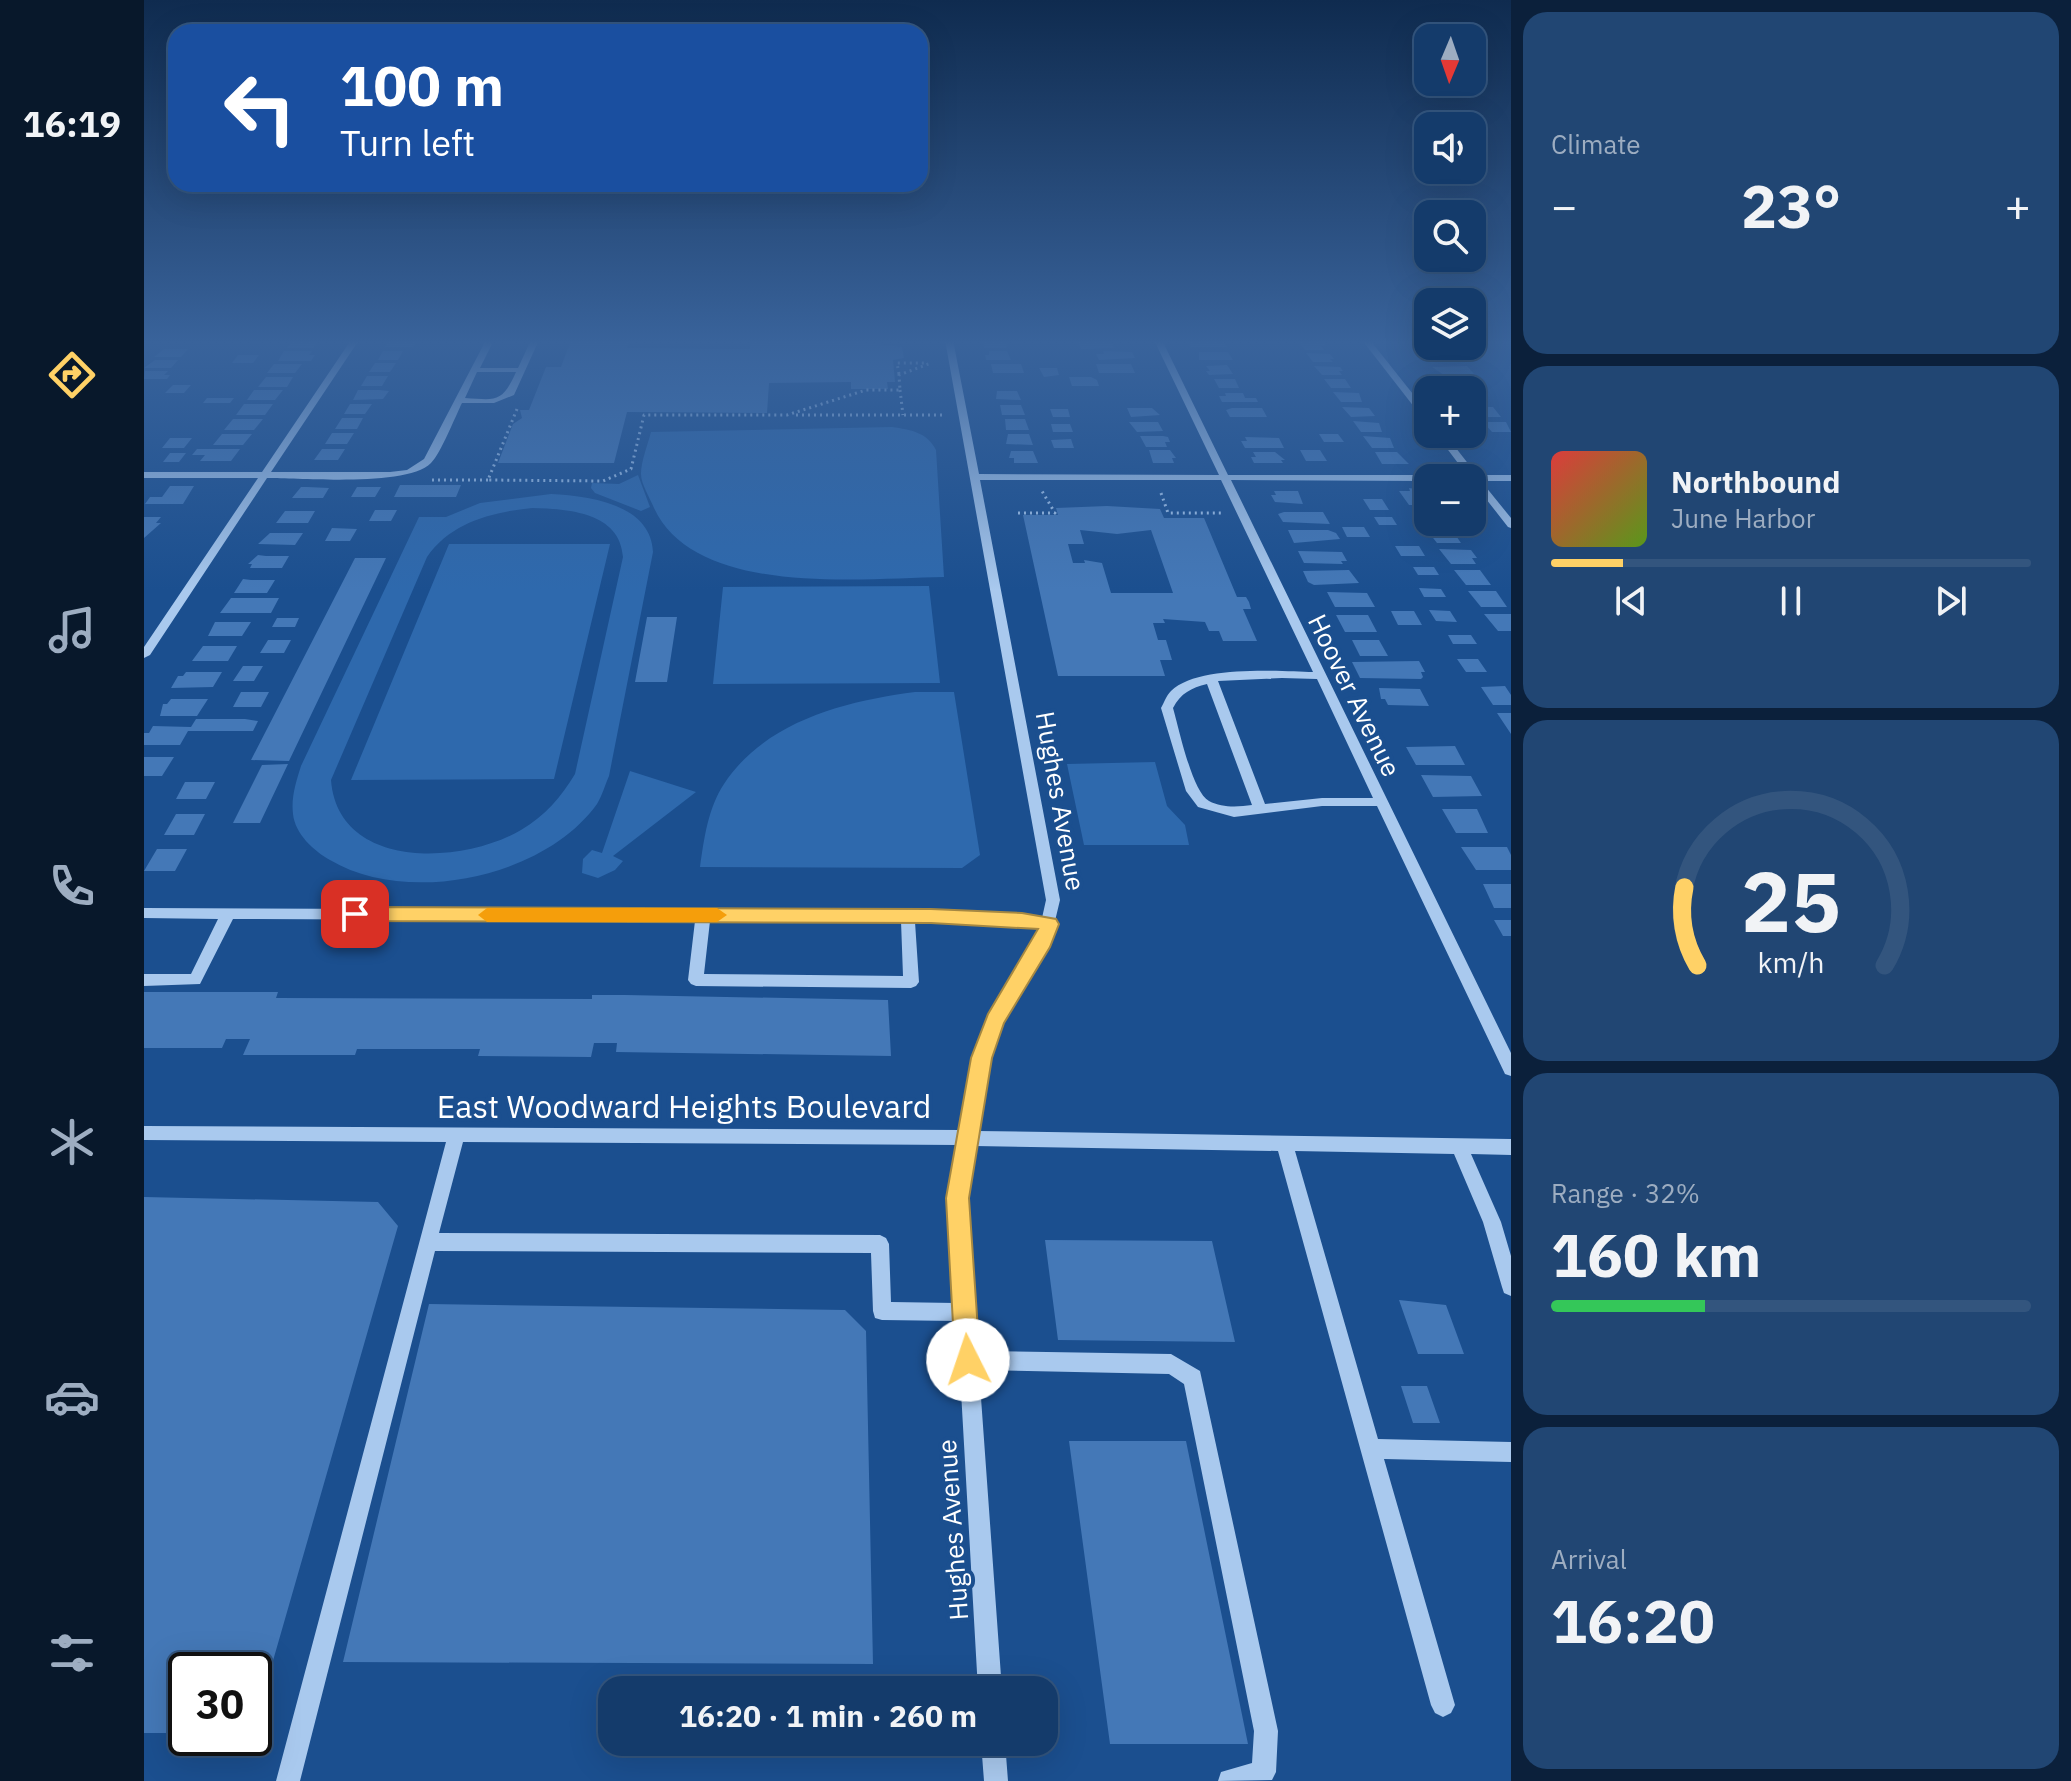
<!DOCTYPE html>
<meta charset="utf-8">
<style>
:root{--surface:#143b6b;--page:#214673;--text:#f1f3f6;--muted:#9dadc1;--line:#33557e;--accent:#ffd166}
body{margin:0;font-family:"IBM Plex Sans",sans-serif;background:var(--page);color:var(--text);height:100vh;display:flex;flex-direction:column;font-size:30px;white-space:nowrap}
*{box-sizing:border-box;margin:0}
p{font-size:26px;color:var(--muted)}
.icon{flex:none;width:44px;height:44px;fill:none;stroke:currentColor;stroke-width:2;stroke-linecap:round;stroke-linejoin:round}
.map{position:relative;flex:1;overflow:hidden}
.details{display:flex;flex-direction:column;gap:12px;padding:12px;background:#0b203b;width:560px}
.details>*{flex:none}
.banner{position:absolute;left:24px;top:24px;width:760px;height:168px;border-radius:24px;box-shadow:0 8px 32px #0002,0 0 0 2px var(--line);background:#1a4fa0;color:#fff;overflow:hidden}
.needle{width:52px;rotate:182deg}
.fabs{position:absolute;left:1270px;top:24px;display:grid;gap:16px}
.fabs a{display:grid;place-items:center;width:72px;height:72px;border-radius:16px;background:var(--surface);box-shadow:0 8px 32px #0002,0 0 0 2px var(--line);font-size:40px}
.speed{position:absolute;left:24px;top:1652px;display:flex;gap:16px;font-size:40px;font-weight:700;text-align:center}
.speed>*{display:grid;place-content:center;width:104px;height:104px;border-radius:50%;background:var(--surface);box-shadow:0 8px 32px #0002,0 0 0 2px var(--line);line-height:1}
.speed .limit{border:4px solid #111;border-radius:12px;background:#fff;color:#111}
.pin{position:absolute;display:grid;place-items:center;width:68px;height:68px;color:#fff;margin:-34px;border-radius:16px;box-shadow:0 4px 12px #0006}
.me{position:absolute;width:88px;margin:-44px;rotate:356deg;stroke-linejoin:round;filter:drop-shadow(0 0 6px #0008)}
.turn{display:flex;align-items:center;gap:28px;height:168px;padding:0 40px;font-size:36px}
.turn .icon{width:104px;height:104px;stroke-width:2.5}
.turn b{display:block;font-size:56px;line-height:68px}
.big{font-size:60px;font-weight:700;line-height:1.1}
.details .tile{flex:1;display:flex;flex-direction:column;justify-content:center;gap:12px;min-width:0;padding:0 28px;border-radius:24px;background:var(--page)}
.details .dial{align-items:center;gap:0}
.dial svg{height:208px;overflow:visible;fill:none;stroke:var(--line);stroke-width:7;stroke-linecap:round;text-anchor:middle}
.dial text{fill:var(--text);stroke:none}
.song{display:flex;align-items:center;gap:24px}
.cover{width:96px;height:96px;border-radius:12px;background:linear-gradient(135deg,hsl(0 70% 55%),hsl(90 70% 35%))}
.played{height:8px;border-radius:4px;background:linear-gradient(90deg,var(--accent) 15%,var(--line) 15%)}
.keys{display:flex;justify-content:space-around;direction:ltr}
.heat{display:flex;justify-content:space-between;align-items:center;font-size:44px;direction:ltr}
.charge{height:12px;border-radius:6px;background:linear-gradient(90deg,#34c759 32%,var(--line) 0)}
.trip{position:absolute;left:454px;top:1676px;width:460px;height:80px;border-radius:24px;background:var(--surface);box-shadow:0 8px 32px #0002,0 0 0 2px var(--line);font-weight:700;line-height:80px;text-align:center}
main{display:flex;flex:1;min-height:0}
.menu{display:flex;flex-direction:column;width:144px;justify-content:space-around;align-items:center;background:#08182b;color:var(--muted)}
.menu .icon{width:56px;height:56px}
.menu .selected{color:var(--accent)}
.menu b{font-size:36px;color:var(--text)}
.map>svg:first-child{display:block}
.green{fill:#2e69ad;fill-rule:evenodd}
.building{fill:#4478b7;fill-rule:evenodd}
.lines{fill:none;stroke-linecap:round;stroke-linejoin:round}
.path{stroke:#a9c9ee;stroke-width:3;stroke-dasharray:2 4;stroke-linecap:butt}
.minor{fill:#a9c9ee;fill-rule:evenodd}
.route{fill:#ffd166;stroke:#a68842;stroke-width:2}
.slow{fill:#f59e0b}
.labels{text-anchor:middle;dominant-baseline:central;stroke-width:8;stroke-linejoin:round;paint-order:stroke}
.street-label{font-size:26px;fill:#fff;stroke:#1b4f8f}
.near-street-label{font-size:32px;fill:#fff;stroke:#1b4f8f}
</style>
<main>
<nav class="menu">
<b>16:19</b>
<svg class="icon selected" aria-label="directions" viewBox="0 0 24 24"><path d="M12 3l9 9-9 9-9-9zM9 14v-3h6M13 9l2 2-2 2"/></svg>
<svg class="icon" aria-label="music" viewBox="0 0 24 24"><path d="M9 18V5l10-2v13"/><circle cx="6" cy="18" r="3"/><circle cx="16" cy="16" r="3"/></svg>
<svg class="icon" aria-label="phone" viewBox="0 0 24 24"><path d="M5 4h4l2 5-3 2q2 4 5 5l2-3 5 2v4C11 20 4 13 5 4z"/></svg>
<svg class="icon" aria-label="climate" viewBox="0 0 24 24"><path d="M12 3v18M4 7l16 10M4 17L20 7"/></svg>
<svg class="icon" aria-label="car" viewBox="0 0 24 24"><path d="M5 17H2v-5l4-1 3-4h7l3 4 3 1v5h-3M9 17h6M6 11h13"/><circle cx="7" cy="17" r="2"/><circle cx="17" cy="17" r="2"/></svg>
<svg class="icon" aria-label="filters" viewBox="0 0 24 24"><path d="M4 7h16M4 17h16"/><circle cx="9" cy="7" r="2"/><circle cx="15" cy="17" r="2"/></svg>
</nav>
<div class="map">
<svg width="1367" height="1781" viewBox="0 0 1367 1781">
<rect width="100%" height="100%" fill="#1b4f8f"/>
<path class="green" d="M748 427C767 430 783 432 792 450L800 577C718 578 552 598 510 508 506 498 497 484 497 474 497 461 504 444 507 432Z
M494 475 506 507 497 511 451 493 447 488 448 483 475 484Z
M407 494C445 496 507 504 509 552L465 776C461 785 458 796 453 804 400 878 263 906 186 860 170 851 151 834 149 814 147 797 152 782 157 766L275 517H302L336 503ZM388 508C424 509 476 512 479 557L431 774C417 797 401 816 377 830 317 865 194 870 187 780L283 557C307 522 349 512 388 508Z
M305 544H466L410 779 207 780Z
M785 586 796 683 569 684 579 587Z
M771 692H810L836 855 818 868 556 867C560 839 564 808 580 784 621 721 702 701 771 692Z
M1011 762 1023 806 1041 825 1045 845H940L923 764Z
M486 771 552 792 469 856 479 861 471 870 454 878 438 873 439 859 448 850 458 853Z"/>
<path class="building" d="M149 340H175L169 348H143Z
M246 340H265L273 342 269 347H241Z
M427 340H486L483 348 606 349 607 340H697L758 347 760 358 749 360 751 382H743L744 389H707V382L625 383 623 413 483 412 470 463H354L369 424 378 418 376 410H385L402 367H417Z
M841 340H861L863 348H840Z
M1044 341H1079L1083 347H1047Z
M1154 341H1178L1182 346H1177L1180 350H1161Z
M934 342H963L968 343 970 348 937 349Z
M20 349H44L37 357H10Z
M140 351H168L165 355H171L167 361H134Z
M239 351H259L254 360H234Z
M845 351H863L867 360H842L841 355H845Z
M959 351 988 352 991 358 955 360 952 354H960Z
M1055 352H1084L1089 360H1055Z
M1162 353 1186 354 1190 359H1186L1189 362H1169Z
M1311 353 1318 362 1284 361 1278 354Z
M94 355H115L109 363H88Z
M11 360H34L27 368H0Z
M231 363H252L246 372H225Z
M130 364H158L151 373H123Z
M847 364H877L880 373H849Z
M952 364H987L991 373H955Z
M1083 365 1089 374 1065 375 1062 371H1066L1062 366Z
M1170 366 1196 367 1199 371H1195L1198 375H1178Z
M1323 366 1331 375H1300L1288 367Z
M895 368H913L915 375 900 377Z
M1 371H24L20 375H26L23 379H0Z
M223 376H244L238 386H217Z
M122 377H149L143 387H114Z
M925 377H947L953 380 955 386H928Z
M1070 379H1091L1095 388H1075Z
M1180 379H1201L1207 388H1187Z
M1324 379 1331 389H1311L1300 380Z
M29 385H47L40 393H21Z
M110 390H139L131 400H103Z
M214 390H235L245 391 239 399 209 400Z
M853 391H873L877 400 852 399Z
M1189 392 1215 393 1218 402H1197Z
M1081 393H1099L1101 398H1112L1114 402H1078L1075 396H1082Z
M63 398H90L86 403H59Z
M100 404H129L121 415H92Z
M206 404H228L221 414H200Z
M856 405H877L881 415H858Z
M1198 407 1225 408 1231 416 1207 417Z
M1328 407H1349L1357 417H1335L1328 414Z
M983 408H1008L1016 415 987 417Z
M1088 408H1118L1123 417H1086L1082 410Z
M906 409H924L926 417H909Z
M198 418H219L213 429H191Z
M89 419H119L110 430H80Z
M861 419H881L885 430H862Z
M1209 421 1235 423 1238 432H1217Z
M985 422H1014L1019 431 993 432Z
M1339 422H1362L1367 432H1348Z
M907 424H926L929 432H909Z
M188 433H210L203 444H181Z
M78 434H108L99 445H69Z
M864 434H885L889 445 862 444Z
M1175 434H1194L1200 442H1180Z
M996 436H1019L1024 437 1026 442H1021L1023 447H1002Z
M1219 436 1246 438 1250 448H1228Z
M1101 437 1135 438 1140 448H1101L1097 441H1103Z
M26 438H48L40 448H18Z
M927 439 930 448H910L907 440Z
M53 449H96L87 461H56L61 455H48Z
M178 449H201L194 460H170Z
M1005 450H1026L1032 458H1028L1030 463H1009Z
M1156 450H1176L1183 461H1162Z
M867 451H889L894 463H870V458H865Z
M1109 452H1131L1141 460H1137L1139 463H1110L1107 457H1112Z
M1231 452H1253L1265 464H1238Z
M26 453H42L35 462H19Z
M256 485H317L312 497H250Z
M26 486H50L39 504H1L6 497H18Z
M157 487H163L185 488 179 498H148Z
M213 487H237L231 497H207Z
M1265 488 1284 491V505H1265L1255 491H1266Z
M1130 491H1154L1159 504 1131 502 1127 495H1132Z
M1219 499H1238L1245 510H1226Z
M963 506 1016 509 1020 518H1060L1093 597H1102L1105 602 1107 609H1099L1113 641H1079L1075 631H1065L1061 622 1019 619 1021 623H1009L1014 640H1022L1028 660H1016L1021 676H914L879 515H914L912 508ZM936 530 973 534 1007 530 1029 593H967L958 563 940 560 941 563H929L924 544H940Z
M231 510H253L247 521H225Z
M141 511H171L164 523H132Z
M1140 512H1179L1186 524 1139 522 1134 514Z
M0 517H17L12 523H17L0 538Z
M1230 517H1248L1253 525H1235Z
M1198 527H1220L1226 537H1203Z
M188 528 213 529 206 541H181Z
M1282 529 1308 530 1317 543H1293Z
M1144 530H1184L1192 533 1196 539 1150 543Z
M126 533H159L151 545 114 544Z
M1251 546H1275L1281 556H1257Z
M1295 549 1327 550 1333 558H1328L1332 564H1307Z
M1154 551 1198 552 1203 561H1197L1199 564 1160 563Z
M114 555 122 556H145L138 568H106L108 564H104Z
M211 558H242L145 761 107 760Z
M1269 567H1290L1295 575H1274Z
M1205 570 1215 583 1170 585 1164 582 1159 571Z
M1310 570H1336L1347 585H1322Z
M99 579 107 580H131L123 593H90Z
M1275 588 1297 589 1302 597H1280Z
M1324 591H1352L1363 607H1337Z
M1183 592 1223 593 1231 607H1191Z
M87 598H135L127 613H76Z
M1285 610 1306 611 1313 622 1292 621Z
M1247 611H1270L1278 625H1254Z
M1340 614H1367V631H1354Z
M1192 615H1224L1233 632H1201Z
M503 617H533L523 682H491Z
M133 618H155L151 627H128Z
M71 622H107L98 636H64Z
M1304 635H1327L1333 644H1309Z
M124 640H147L140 653H116Z
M1208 640H1235L1244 656H1216Z
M59 646H93L84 661H48Z
M1313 659H1334L1343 672H1322Z
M1275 661 1281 672H1277L1279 677 1277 679 1216 678 1208 662Z
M99 666H119L110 681H89Z
M42 672H78L69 687 27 688 34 676H39Z
M1361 686 1367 695V705H1349L1337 687Z
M1235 688 1276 689 1285 706 1244 705 1241 699H1237Z
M97 692H125L117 707H89Z
M27 699H64L53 716H16L19 704H23Z
M1353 713H1367V734Z
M52 719H101L114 721 109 731H44L36 745H0V733H5L9 726 47 727Z
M1311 746 1321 765H1272L1262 747Z
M0 757H30L18 776H0Z
M144 764 116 823H89L118 765Z
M1277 775 1327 776 1338 796 1289 797Z
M41 782H71L62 799H32Z
M1298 809H1333L1344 833H1312Z
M32 814H61L50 835H20Z
M1317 847H1363L1367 855V870H1332Z
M13 849H43L31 871H0Z
M1339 884H1367V908H1350Z
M1350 920H1367V936H1359Z
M0 992H134L132 998 448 999V995H481L744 1000 747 1056 472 1052 473 1043H450L447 1057 334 1056 336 1049H213L211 1055H99L106 1039H82L78 1048H0Z
M0 1197 234 1202 254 1226 120 1692 110 1701V1670H42V1733H0Z
M901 1240 1068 1241 1091 1342 914 1340Z
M1255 1300 1302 1305 1320 1354H1274Z
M285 1304 701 1310 722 1331 729 1664 199 1662Z
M1257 1386H1283L1296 1423H1269Z
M925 1441H1042L1104 1744H966Z"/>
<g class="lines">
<path class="path" d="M755 374 753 363H783
M756 390 759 415
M373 409 344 480 459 481 487 469 500 415H643L722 390H756L755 375 787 363
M652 415H802
M288 480H344
M1017 493 1024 513H1078
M874 513H911L898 491"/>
<path class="minor" d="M207 340H215L127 472H246L263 470 280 459 342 340H350L336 368H374L387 340H395L370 395 350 403H318C311 417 297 453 287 463 263 487 159 478 123 478L6 655 0 658V647L114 478H0V472H118ZM333 372H372C358 403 353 400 321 398Z
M801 340H809L835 474 1075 475 1010 340H1018L1084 475H1323L1292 434H1301L1333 475H1367V481H1337L1367 518V528L1364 527 1328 481V478H1284V481L1087 480 1367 1053V1076L1361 1074 1233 806H1178L1090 817 1054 807 1042 791 1017 708C1020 703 1022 696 1027 691 1053 665 1134 671 1169 672L1077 480H836L916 900 906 942 858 1022 845 1058 833 1131 1367 1139V1155L1327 1154 1357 1222 1367 1256V1296L1360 1293 1358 1287 1339 1222 1310 1154 1151 1151 1234 1439 1367 1442V1462L1240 1459 1311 1705 1307 1713 1299 1717 1291 1713 1287 1705 1134 1151 831 1146 823 1198 834 1351 1027 1354 1056 1371 1134 1731 1132 1772 1128 1780 1074 1781 1077 1772 1108 1763 1110 1731 1040 1384 1025 1374 835 1370 858 1690H834L813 1321 738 1320 731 1318 729 1311 727 1253 291 1251 156 1781H132L302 1142 0 1140V1126L817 1130 829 1058 843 1020 892 941 895 929 831 922H771L775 982 772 986 767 988 552 986 547 984 544 980 551 921 89 919 56 984 0 986V974H47L74 919 0 918V908L764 911 831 912 898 918 902 900ZM1138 678 1173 679 1229 798H1178L1121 804 1074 681ZM1063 684 1108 805C1094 807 1078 808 1065 801 1048 792 1035 728 1029 708 1037 693 1047 688 1063 684ZM566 921H757L759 976 560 974ZM319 1142 814 1145 805 1198 811 1303 747 1302 745 1244 742 1238 736 1235 295 1233Z
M1218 340H1226L1284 413V422L1281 421Z
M837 1742H861L864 1781H840Z"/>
</g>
<linearGradient id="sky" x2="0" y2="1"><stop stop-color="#0f2b4f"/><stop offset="0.58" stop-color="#39639b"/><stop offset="1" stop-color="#39639b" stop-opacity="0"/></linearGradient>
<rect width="1367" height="590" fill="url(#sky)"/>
<path class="route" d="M211 907 787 909 878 913 912 919 915 924 906 947 860 1023 848 1058 825 1198 836 1360 832 1369 824 1373 815 1369 811 1360 802 1198 827 1058 844 1014 894 929 787 923 211 921 202 914Z"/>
<path class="slow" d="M343 908H573L583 915 573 922H343L334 915Z"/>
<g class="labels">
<g class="street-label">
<text transform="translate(1211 695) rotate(64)">Hoover Avenue</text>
<text transform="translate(917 801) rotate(80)">Hughes Avenue</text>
<text transform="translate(808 1530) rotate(-94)">Hughes Avenue</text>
</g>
<g class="near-street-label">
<text x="540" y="1106">East Woodward Heights Boulevard</text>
</g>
</g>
</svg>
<div class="fabs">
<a><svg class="needle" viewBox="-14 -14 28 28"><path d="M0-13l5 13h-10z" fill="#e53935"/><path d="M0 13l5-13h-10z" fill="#9dadc1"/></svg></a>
<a><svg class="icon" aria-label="sound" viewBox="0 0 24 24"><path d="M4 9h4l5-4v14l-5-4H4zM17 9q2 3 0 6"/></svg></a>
<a><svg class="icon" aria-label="search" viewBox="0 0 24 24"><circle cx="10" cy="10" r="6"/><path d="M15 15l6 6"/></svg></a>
<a><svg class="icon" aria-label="layers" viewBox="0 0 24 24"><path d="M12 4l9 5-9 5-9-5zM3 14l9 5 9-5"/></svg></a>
<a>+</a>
<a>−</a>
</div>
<div class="speed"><div class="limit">30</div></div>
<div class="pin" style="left:211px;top:914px;background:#d93025"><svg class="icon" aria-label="arrive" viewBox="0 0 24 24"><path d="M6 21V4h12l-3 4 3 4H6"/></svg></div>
<svg class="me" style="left:824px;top:1360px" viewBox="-20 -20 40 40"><circle r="19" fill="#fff"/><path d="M0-13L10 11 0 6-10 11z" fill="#ffd166"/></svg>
<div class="trip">16:20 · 1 min · 260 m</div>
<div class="banner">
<div class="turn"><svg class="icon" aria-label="left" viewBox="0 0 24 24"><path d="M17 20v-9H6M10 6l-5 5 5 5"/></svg><div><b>100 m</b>Turn left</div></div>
</div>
</div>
<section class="details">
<div class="tile"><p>Climate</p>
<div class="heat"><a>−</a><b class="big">23°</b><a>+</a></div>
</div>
<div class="tile">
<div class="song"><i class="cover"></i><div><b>Northbound</b><p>June Harbor</p></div></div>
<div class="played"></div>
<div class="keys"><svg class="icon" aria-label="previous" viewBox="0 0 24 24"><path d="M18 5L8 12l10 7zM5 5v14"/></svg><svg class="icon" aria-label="pause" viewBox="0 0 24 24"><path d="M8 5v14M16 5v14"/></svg><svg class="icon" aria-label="next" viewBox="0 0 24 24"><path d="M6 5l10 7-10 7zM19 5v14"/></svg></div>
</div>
<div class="tile dial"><svg viewBox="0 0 100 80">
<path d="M14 69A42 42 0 1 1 86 69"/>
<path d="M14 69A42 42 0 0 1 9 39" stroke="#ffd166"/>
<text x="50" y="56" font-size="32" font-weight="700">25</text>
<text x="50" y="72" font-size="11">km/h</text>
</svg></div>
<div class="tile"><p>Range · 32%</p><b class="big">160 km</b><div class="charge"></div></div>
<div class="tile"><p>Arrival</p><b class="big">16:20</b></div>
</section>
</main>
